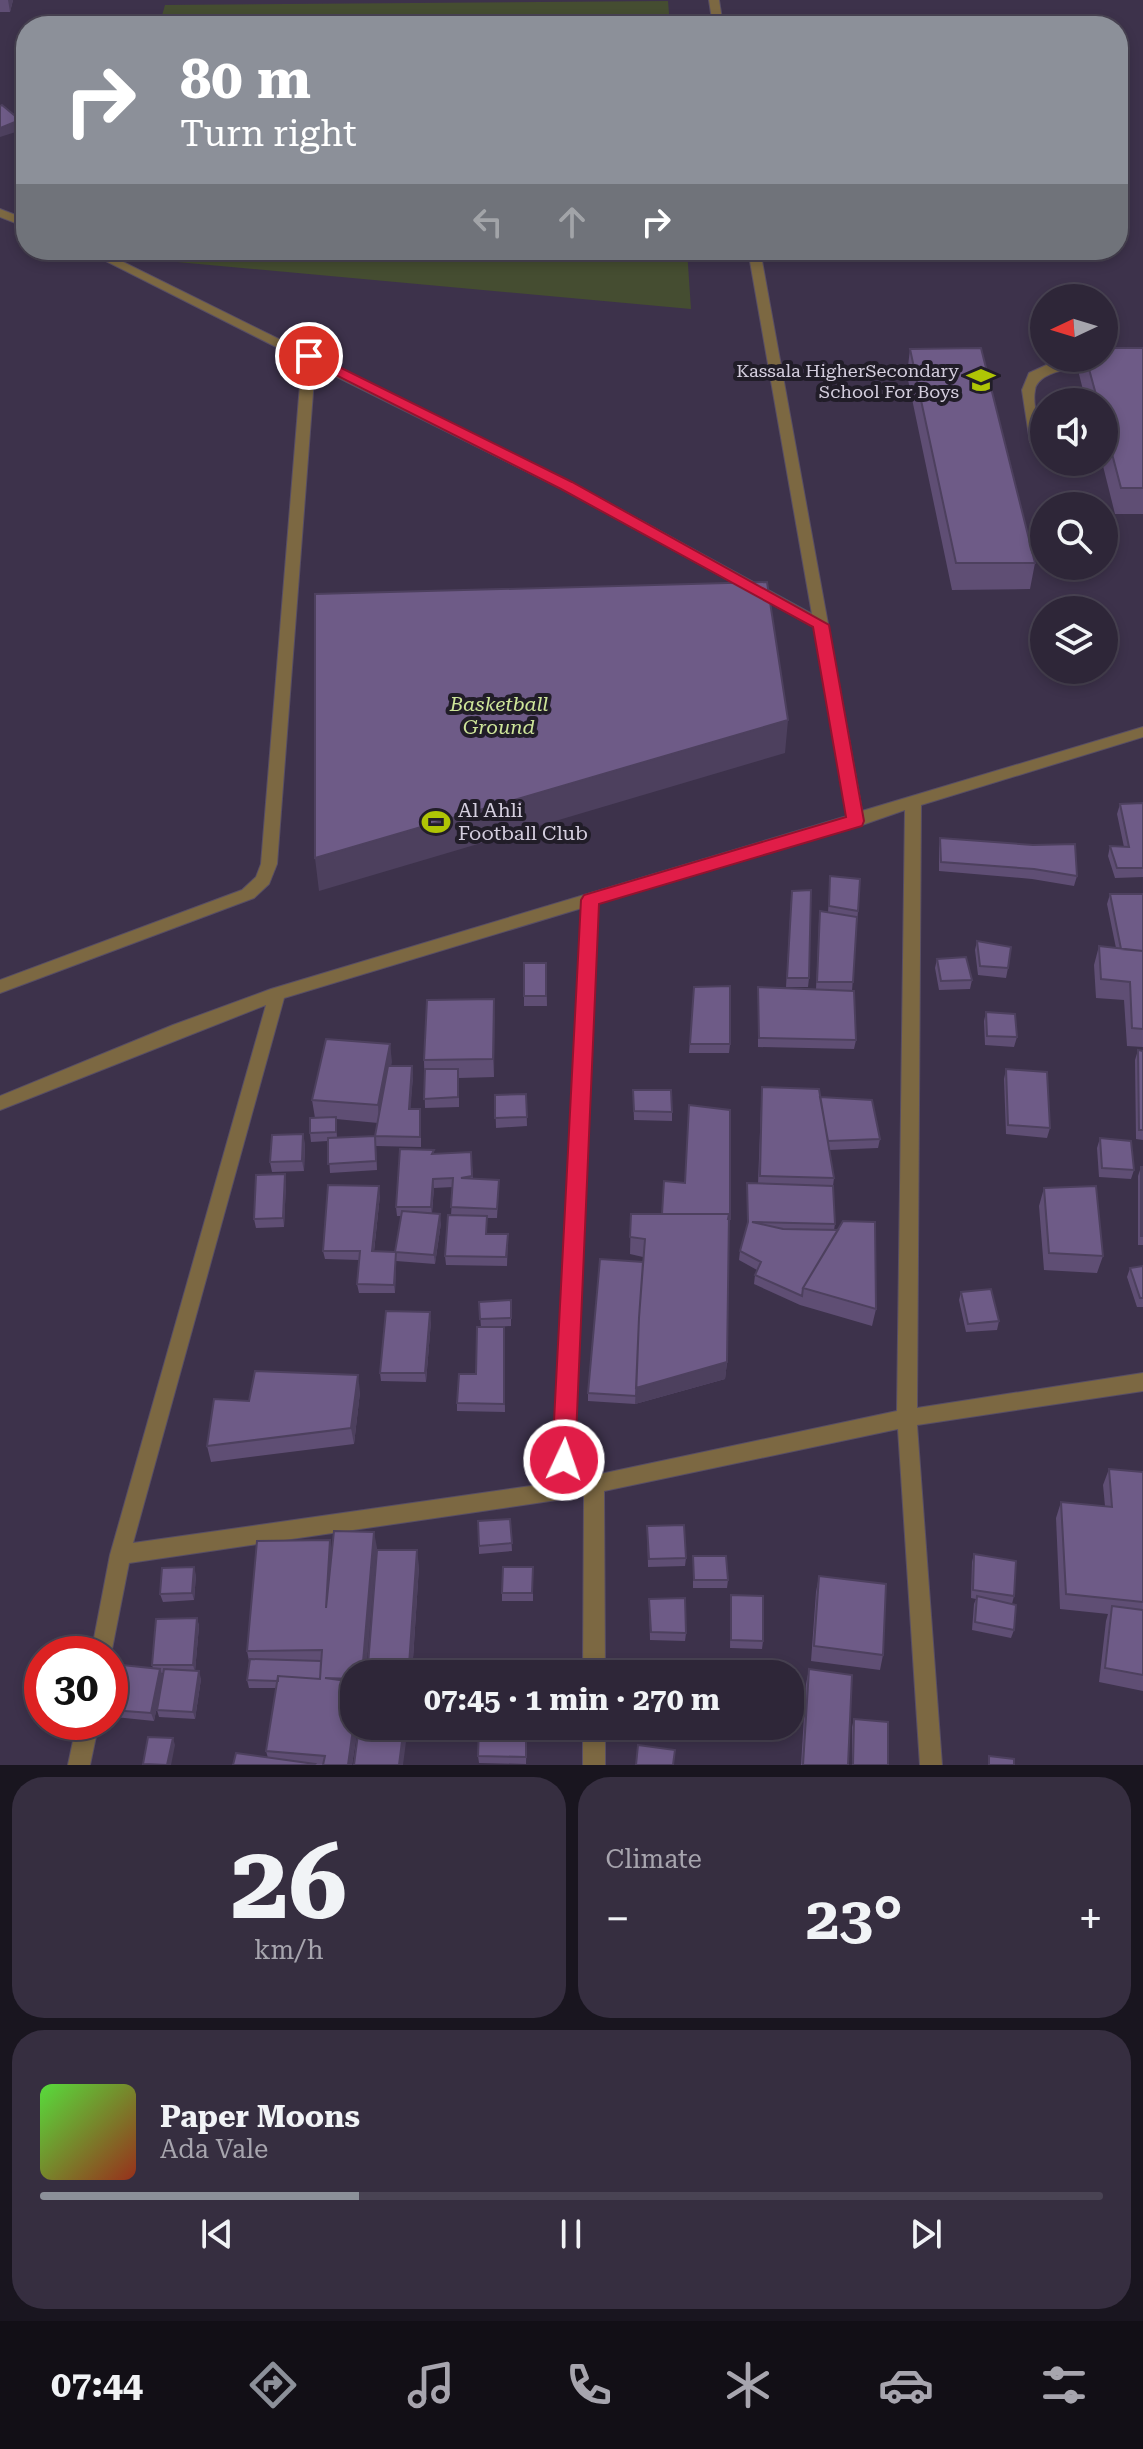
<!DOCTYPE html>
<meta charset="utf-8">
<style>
:root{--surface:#2e2638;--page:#362e40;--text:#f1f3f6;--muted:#a7a5ae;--line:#494353;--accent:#8c9099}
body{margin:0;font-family:"Roboto Serif",serif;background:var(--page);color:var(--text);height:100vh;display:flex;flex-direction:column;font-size:30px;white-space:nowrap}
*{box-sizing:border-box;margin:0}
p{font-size:26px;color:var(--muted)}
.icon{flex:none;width:44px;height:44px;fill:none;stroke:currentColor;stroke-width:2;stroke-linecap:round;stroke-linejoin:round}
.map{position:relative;height:1765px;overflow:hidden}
.sheet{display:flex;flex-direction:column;gap:12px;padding:12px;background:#19151f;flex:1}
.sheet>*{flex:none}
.top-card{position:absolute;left:16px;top:16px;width:1112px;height:244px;border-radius:32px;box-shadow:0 4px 12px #0003,0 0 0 2px var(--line);background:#8c9099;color:#fff;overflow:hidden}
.needle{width:52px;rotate:266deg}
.buttons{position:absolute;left:1030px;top:284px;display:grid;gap:16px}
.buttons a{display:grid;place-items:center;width:88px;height:88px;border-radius:50%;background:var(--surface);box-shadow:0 4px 12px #0003,0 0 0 2px var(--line);font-size:40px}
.speed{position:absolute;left:24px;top:1636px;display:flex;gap:16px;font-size:40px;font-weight:700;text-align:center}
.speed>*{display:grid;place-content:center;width:104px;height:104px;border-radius:50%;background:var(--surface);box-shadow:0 4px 12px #0003,0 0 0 2px var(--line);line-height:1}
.speed .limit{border:12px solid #d22;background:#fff;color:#111}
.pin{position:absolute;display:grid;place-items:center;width:68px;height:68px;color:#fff;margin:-34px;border:4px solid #fff;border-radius:50%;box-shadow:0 2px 8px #0007}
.me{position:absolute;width:88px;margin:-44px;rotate:3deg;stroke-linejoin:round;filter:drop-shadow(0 0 6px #0008)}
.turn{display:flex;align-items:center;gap:28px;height:168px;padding:0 32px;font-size:36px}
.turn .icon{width:104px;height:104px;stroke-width:2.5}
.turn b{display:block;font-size:56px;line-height:68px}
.lanes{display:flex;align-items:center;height:76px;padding:0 32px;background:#0003;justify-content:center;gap:40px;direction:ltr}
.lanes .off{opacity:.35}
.big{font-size:60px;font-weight:700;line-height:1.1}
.sheet .widget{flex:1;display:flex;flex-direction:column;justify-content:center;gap:12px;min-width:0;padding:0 28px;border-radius:32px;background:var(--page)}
.sheet .dial{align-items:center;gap:0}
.dial b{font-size:104px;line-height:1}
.song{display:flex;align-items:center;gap:24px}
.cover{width:96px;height:96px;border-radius:12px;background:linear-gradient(135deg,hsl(110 70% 55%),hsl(10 70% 35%))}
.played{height:8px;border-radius:4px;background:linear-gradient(90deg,var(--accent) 30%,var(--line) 30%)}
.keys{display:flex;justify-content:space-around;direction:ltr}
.heat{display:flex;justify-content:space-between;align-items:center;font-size:44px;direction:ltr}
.sheet .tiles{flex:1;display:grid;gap:12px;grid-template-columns:1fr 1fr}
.widget:last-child{grid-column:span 2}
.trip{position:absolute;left:340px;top:1660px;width:464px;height:80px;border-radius:32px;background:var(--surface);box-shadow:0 4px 12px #0003,0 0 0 2px var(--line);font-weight:700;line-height:80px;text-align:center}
.tab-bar{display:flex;height:128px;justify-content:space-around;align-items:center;background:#120f16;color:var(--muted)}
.tab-bar .icon{width:56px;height:56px}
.tab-bar .selected{color:var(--accent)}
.tab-bar b{font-size:36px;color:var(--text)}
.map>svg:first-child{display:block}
.green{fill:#454d31}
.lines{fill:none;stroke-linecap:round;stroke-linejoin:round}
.service-casing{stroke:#584e65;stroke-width:2}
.minor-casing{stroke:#584e65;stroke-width:2}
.service{fill:#7c6842;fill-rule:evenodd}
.minor{fill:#7c6842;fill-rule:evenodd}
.wall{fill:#5f4e74}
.shaded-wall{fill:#4d405e}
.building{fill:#6e5b87;stroke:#4d405e;stroke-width:2}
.route{fill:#e11d48;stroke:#92132f;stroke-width:2}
.labels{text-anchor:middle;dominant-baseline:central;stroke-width:8;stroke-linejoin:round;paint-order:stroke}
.far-poi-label{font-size:18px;fill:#d4cede;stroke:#211d28;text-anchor:end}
.park-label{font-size:20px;font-style:italic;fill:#cee599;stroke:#211d28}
.poi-label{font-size:20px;fill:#d4cede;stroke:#211d28;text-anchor:start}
</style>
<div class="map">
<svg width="1143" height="1765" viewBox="0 0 1143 1765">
<rect width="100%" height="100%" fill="#3d324b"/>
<path class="green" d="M668 1 670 26H159L165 5Z
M124 250H687L691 309 133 258Z"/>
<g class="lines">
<defs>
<path id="service" d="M1143 355V363C1120 365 1039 362 1035 390 1032 404 1039 425 1042 439L1040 442H1030L1022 390 1029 373 1053 362Z"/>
<path id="minor" d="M709 0H719L723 26H713Z
M0 209 26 219V227L0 217Z
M84 250H99L307 353H313L315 357 572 483 812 614 748 250H760L862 811 1143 727V737L921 805 917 1408 1143 1373V1391L917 1425 942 1765H920L898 1429 604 1491 605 1674H583L584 1496 129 1563 111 1654 110 1658V1654H91L110 1555 266 1005 0 1110V1096L173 1025 271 989 847 816 814 627 562 489 315 366 277 864 269 884 254 898 0 993V980L242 890 256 877 261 864 302 360ZM905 810 897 1411 572 1480 598 903 862 825ZM582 908 552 1483 133 1543 284 998Z
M77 1722H99L90 1765H68Z
M583 1726H605V1765H583Z"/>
</defs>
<use href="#service" class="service-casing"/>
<use href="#minor" class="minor-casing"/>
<use href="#service" class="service"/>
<use href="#minor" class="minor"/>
</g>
<path class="wall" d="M0 0H13L10 12H0Z
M1143 348V514H1115L1102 462H1104V402H1086L1079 374 1082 358H1104Z
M910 349 1035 563 1030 589 952 590 907 375Z
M1143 803V877L1115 878 1108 856 1110 846 1124 847 1117 814 1120 804Z
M940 838 1077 876 1074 886 1032 879 939 871V848Z
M830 876 858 911 852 991 856 1040 854 1049 758 1047V987L816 989 819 921 820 911 828 913Z
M1110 894H1143V1047L1127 1046 1124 1000 1096 998 1094 965 1099 946 1116 948 1107 904Z
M791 900 809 978 808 987H786Z
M977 941 1008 968 1006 978 978 975 975 950Z
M937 959 972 980 970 989 939 990 935 968Z
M524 963H546L547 1006H524Z
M694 987 730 1044 729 1053H689Z
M494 999V1077L459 1078V1107L425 1108 424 1060Z
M986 1012 1017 1037 1014 1047 985 1045 984 1021Z
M390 1044 391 1066H412L413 1076 410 1109 421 1118V1147L376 1146 375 1136 378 1123 336 1119 337 1138 376 1146 377 1170 330 1173 328 1141 311 1142 310 1133 315 1118 312 1100Z
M1138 1050 1143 1051V1140L1136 1139 1135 1060Z
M1006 1069 1050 1128 1047 1138 1006 1134 1004 1079Z
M762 1087 820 1097 880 1139 878 1148 829 1150 834 1178 833 1186 835 1224 834 1230 876 1309 872 1326 800 1305 754 1284 755 1275 757 1270 739 1260 740 1251 747 1226V1183L758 1184 761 1105Z
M633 1090 672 1112V1121L634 1120Z
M526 1094 527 1126 496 1128 495 1095Z
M1100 1138 1134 1170 1131 1179 1099 1177 1097 1148Z
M305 1143 304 1171 272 1172 270 1162Z
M434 1150V1154L471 1152 473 1179 499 1180 497 1218H487V1234H508L507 1266 446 1265 445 1256 451 1215 453 1187 434 1188 432 1213 441 1223 435 1264 396 1261 395 1293H359L357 1284 359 1260 325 1259 323 1251 380 1195 374 1252H395L401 1216H397L396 1207Z
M1141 1167H1143V1245H1138V1176Z
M285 1174 286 1183 284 1227 256 1228 254 1219Z
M1044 1188 1103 1256 1097 1273 1044 1270 1039 1206Z
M631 1214 730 1219 728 1228 727 1362 725 1379 635 1404 588 1401V1393L643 1262V1257L630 1254Z
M1143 1266V1307H1137L1127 1277 1130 1268Z
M961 1292 999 1321 997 1330 966 1332 959 1300Z
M511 1300V1326L494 1327H504L505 1412 457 1411V1403L476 1374 481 1327 479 1302Z
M431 1321 426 1382 381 1381 380 1373Z
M360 1392 354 1444 211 1462 207 1446 249 1401Z
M1109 1469 1143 1472V1691L1099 1682 1106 1621 1108 1614 1060 1609 1056 1518 1061 1502 1105 1506 1103 1485Z
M510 1519 512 1551 479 1554 478 1521Z
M647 1526 686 1558 685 1566 648 1567Z
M377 1548 354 1674V1726H358L352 1765H233L268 1758 266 1751 276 1688H249L247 1680 249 1661 247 1651 332 1552Z
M974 1554 1014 1596 1012 1604 1014 1630 1011 1638 972 1630 974 1604 976 1599 971 1598 972 1562Z
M693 1556 728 1580 727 1588H693Z
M419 1566 412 1674 369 1668 368 1665Z
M533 1567V1601H502V1593Z
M196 1575 194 1600 163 1602 160 1594Z
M819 1576 883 1655 880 1670 811 1661 816 1592Z
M731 1595 763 1641 762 1649 730 1648Z
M649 1599 686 1633 685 1641 650 1640Z
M197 1618 199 1626 195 1671 201 1679 195 1719 159 1717 157 1710 164 1673H161L163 1676 154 1721 115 1717 112 1710 153 1668 152 1665Z
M809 1669 848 1765H801L806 1684Z
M854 1719 888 1765H852V1727Z
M527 1726 526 1764 479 1763 478 1756Z"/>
<path class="shaded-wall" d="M8 0H13L10 12Z
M20 120 22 130 0 137V128Z
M788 720 785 753 319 891 315 858Z
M494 999 495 1017 494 1077 493 1059Z
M390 1044 392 1062 379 1123 378 1105Z
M412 1066 413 1076 410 1118 409 1109Z
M303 1134 305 1143 304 1171 302 1161Z
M285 1174 286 1183 284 1227 283 1218Z
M433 1179 434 1188 431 1216V1207Z
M379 1186 380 1195 373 1260 372 1251Z
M440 1214 441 1223 435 1264 434 1255Z
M396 1252V1261L395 1293 394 1285Z
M643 1262 727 1362 725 1379 635 1404Z
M430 1312 431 1321 426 1382 425 1373Z
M358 1375 360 1392 354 1444 351 1428Z
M374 1532 377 1548 366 1674H362Z
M330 1540 333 1555 326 1608Z
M417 1550 419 1566 412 1674H410L409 1665Z
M194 1567 196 1575 194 1600 192 1593Z
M197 1618 199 1626 195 1672 193 1665Z
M160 1669 163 1676 154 1721 151 1713Z
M199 1671 201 1679 195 1719 193 1712Z
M354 1726H358L352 1765H348Z
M404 1726H408L403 1765H399Z
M173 1738 175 1745 171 1765H167Z"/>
<path class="building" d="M2 105 20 120 0 128V106Z
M981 348 1035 563H956L910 349Z
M1104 348H1143V488H1121L1104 423V402H1098L1086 358H1104Z
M767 582 788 720 315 858V594Z
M1143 803V868H1117L1110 846 1129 847 1120 804Z
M940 838 1033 845 1075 844 1077 876 1034 869 941 862Z
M830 876 860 879 858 911 829 906Z
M811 890 809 978H787L792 891Z
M1110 894H1143V951L1121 949Z
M820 911 857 917 853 982H817Z
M977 941 1011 947 1008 968 980 966Z
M1099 946 1143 951V1029L1132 1028 1130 982 1101 979Z
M966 957 972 980 941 981 937 959Z
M524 963H546V996H524Z
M730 986V1044H690L694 987Z
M758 987 854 991 856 1040 759 1038Z
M494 999 493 1059 424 1060 427 1000Z
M986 1012 1015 1014 1017 1037 987 1036Z
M326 1039 390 1044 378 1105 312 1100Z
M1138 1050 1143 1051V1130H1139Z
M388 1066H412L409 1109H420V1137L375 1136Z
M425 1069H458V1097L424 1099Z
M1006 1069 1047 1072 1050 1128 1008 1125Z
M762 1087 819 1089 834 1178 760 1176Z
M633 1090H671L672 1112 634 1111Z
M526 1094 527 1117 495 1118V1095Z
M820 1097 872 1100 880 1139 828 1141Z
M689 1105 730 1110V1219H728L729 1214H662L664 1181 685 1183Z
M336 1117V1132L310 1133V1118Z
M303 1134 302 1161 270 1162 272 1135Z
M375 1136 376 1161 328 1164V1138Z
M1100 1138 1131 1141 1134 1170 1102 1168Z
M400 1149 434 1150 432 1154 471 1152 472 1176 461 1178 499 1180 497 1209 451 1207 453 1178 433 1179 431 1207H396Z
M1141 1167H1143V1236H1141Z
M285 1174 283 1218 254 1219 256 1175Z
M747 1183 833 1186 835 1224 752 1222 783 1229 838 1230 803 1288 802 1296 755 1275 761 1262 740 1251 748 1222Z
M328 1185 379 1186 372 1251 395 1252 402 1211 440 1214 434 1255 396 1252 394 1285 357 1284 360 1251H323Z
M1096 1186 1103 1256 1049 1253 1044 1188Z
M631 1214H729L727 1362 636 1388 639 1318 645 1239 630 1237Z
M448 1215 487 1216 486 1234H508L506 1257 445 1256Z
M843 1221 875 1222 876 1309 803 1288Z
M600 1259 643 1262 639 1318 636 1396 588 1393Z
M1143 1266V1298H1140L1130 1268Z
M991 1289 999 1321 968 1324 961 1292Z
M511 1300V1318L480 1319 479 1302Z
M386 1311 430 1312 425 1373H380Z
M477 1327H504V1404L457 1403 459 1374H476Z
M255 1371 358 1375 351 1428 207 1446 214 1399 249 1401Z
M1109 1469 1143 1472V1602L1066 1594 1061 1502 1112 1507Z
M510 1519 512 1543 479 1546 478 1521Z
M684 1525 686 1558 649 1559 647 1526Z
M334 1531 374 1532 362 1674H354V1679L325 1678 354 1682V1722L348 1765H323L325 1756 266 1751 278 1676 320 1679 322 1650 247 1651 257 1541 330 1540 326 1608Z
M377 1550H417L409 1665H368Z
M974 1554 1016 1561 1014 1596 973 1590Z
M693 1556H726L728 1580H694Z
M194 1567 192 1593 160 1594 162 1568Z
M503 1567H533L532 1593H502Z
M819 1576 886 1584 883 1655 814 1646Z
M731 1595 763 1596V1641L731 1640Z
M977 1596 1016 1605 1014 1630 975 1622Z
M685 1598 686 1633 651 1632 649 1599Z
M1112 1606 1143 1610V1675L1105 1668Z
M197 1618 193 1665H152L156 1619Z
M250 1659 321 1661 320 1679 278 1676V1681L247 1680Z
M122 1665 160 1669 151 1713 112 1710Z
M367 1668 411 1671 410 1674H366Z
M164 1669 199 1671 193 1712 157 1710Z
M809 1669 852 1675 848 1765H803Z
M481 1671 528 1672V1674H481Z
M854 1719 888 1722V1765H853Z
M359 1726H404L399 1765H354Z
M479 1726H526V1757L478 1756Z
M148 1737 173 1738 167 1765 143 1764Z
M638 1745 675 1750 673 1765H636Z
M236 1753 315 1764 314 1765H233Z
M989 1756 1014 1759V1765H989Z"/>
<path class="route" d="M309 352 572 482 829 625 864 821 862 826 599 904 575 1460 572 1467 564 1470 556 1467 552 1460 581 900 584 895 846 817 813 627 561 489 304 359V353Z"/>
<defs>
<symbol id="school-bare" viewBox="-9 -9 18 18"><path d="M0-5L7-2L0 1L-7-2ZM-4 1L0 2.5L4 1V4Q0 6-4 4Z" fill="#afc505" stroke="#211d28" stroke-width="2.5" paint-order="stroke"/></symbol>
<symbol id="stadium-bare" viewBox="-9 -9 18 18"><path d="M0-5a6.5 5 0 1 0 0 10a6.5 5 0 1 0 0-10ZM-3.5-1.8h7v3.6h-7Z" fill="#afc505" stroke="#211d28" stroke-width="2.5" paint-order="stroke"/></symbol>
</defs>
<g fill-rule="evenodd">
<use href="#school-bare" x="961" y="360" width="40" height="40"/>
<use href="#stadium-bare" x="416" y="802" width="40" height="40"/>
</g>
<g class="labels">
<g class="far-poi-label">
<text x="959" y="370">Kassala HigherSecondary<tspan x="959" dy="21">School For Boys</tspan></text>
</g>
<g class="park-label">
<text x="499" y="704">Basketball<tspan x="499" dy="23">Ground</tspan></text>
</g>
<g class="poi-label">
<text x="458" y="810">Al Ahli<tspan x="458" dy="23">Football Club</tspan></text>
</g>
</g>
</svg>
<div class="buttons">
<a><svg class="needle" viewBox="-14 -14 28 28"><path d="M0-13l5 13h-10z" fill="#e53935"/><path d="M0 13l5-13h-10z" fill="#a7a5ae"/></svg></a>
<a><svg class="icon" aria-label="sound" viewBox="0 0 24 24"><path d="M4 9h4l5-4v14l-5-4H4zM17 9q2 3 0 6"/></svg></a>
<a><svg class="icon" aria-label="search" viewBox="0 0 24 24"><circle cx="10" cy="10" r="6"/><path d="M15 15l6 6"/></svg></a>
<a><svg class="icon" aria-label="layers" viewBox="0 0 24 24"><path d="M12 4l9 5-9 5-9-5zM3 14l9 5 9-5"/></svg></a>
</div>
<div class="speed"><div class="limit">30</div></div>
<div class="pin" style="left:309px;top:356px;background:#d93025"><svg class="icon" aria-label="arrive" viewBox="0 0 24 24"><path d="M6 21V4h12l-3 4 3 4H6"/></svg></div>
<svg class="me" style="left:564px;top:1460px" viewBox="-20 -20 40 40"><circle r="17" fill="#e11d48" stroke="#fff" stroke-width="3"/><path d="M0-11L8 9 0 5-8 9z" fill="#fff"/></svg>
<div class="trip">07:45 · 1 min · 270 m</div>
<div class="top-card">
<div class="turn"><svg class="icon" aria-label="right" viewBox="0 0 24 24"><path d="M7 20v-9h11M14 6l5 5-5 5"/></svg><div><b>80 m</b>Turn right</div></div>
<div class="lanes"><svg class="icon off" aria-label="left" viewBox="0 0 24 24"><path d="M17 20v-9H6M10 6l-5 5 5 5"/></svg><svg class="icon off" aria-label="ahead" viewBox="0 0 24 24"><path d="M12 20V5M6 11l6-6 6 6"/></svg><svg class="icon" aria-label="right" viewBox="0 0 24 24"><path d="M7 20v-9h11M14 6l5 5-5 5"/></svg></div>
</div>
</div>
<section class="sheet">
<div class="tiles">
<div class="widget dial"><b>26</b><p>km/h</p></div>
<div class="widget"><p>Climate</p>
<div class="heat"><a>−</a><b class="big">23°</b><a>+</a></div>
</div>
<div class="widget">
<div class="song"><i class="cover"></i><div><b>Paper Moons</b><p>Ada Vale</p></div></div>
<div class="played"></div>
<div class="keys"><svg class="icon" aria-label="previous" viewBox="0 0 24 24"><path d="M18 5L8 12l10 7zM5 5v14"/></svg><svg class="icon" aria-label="pause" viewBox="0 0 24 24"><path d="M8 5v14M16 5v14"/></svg><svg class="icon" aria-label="next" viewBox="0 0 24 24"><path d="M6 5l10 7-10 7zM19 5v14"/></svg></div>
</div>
</div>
</section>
<nav class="tab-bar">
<b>07:44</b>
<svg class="icon selected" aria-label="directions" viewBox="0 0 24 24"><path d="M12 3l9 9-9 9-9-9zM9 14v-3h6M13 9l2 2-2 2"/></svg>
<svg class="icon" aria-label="music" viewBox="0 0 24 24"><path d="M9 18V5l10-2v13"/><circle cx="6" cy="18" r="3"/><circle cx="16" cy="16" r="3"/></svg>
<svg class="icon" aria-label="phone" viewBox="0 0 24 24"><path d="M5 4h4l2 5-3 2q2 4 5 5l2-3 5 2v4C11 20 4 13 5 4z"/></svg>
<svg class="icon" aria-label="climate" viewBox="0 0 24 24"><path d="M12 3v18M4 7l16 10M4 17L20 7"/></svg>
<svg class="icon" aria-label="car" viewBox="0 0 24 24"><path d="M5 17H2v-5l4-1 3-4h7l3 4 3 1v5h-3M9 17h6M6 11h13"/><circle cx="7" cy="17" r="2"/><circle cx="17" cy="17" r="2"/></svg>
<svg class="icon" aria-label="filters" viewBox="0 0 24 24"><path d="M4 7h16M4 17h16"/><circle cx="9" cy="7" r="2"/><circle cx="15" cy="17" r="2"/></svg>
</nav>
